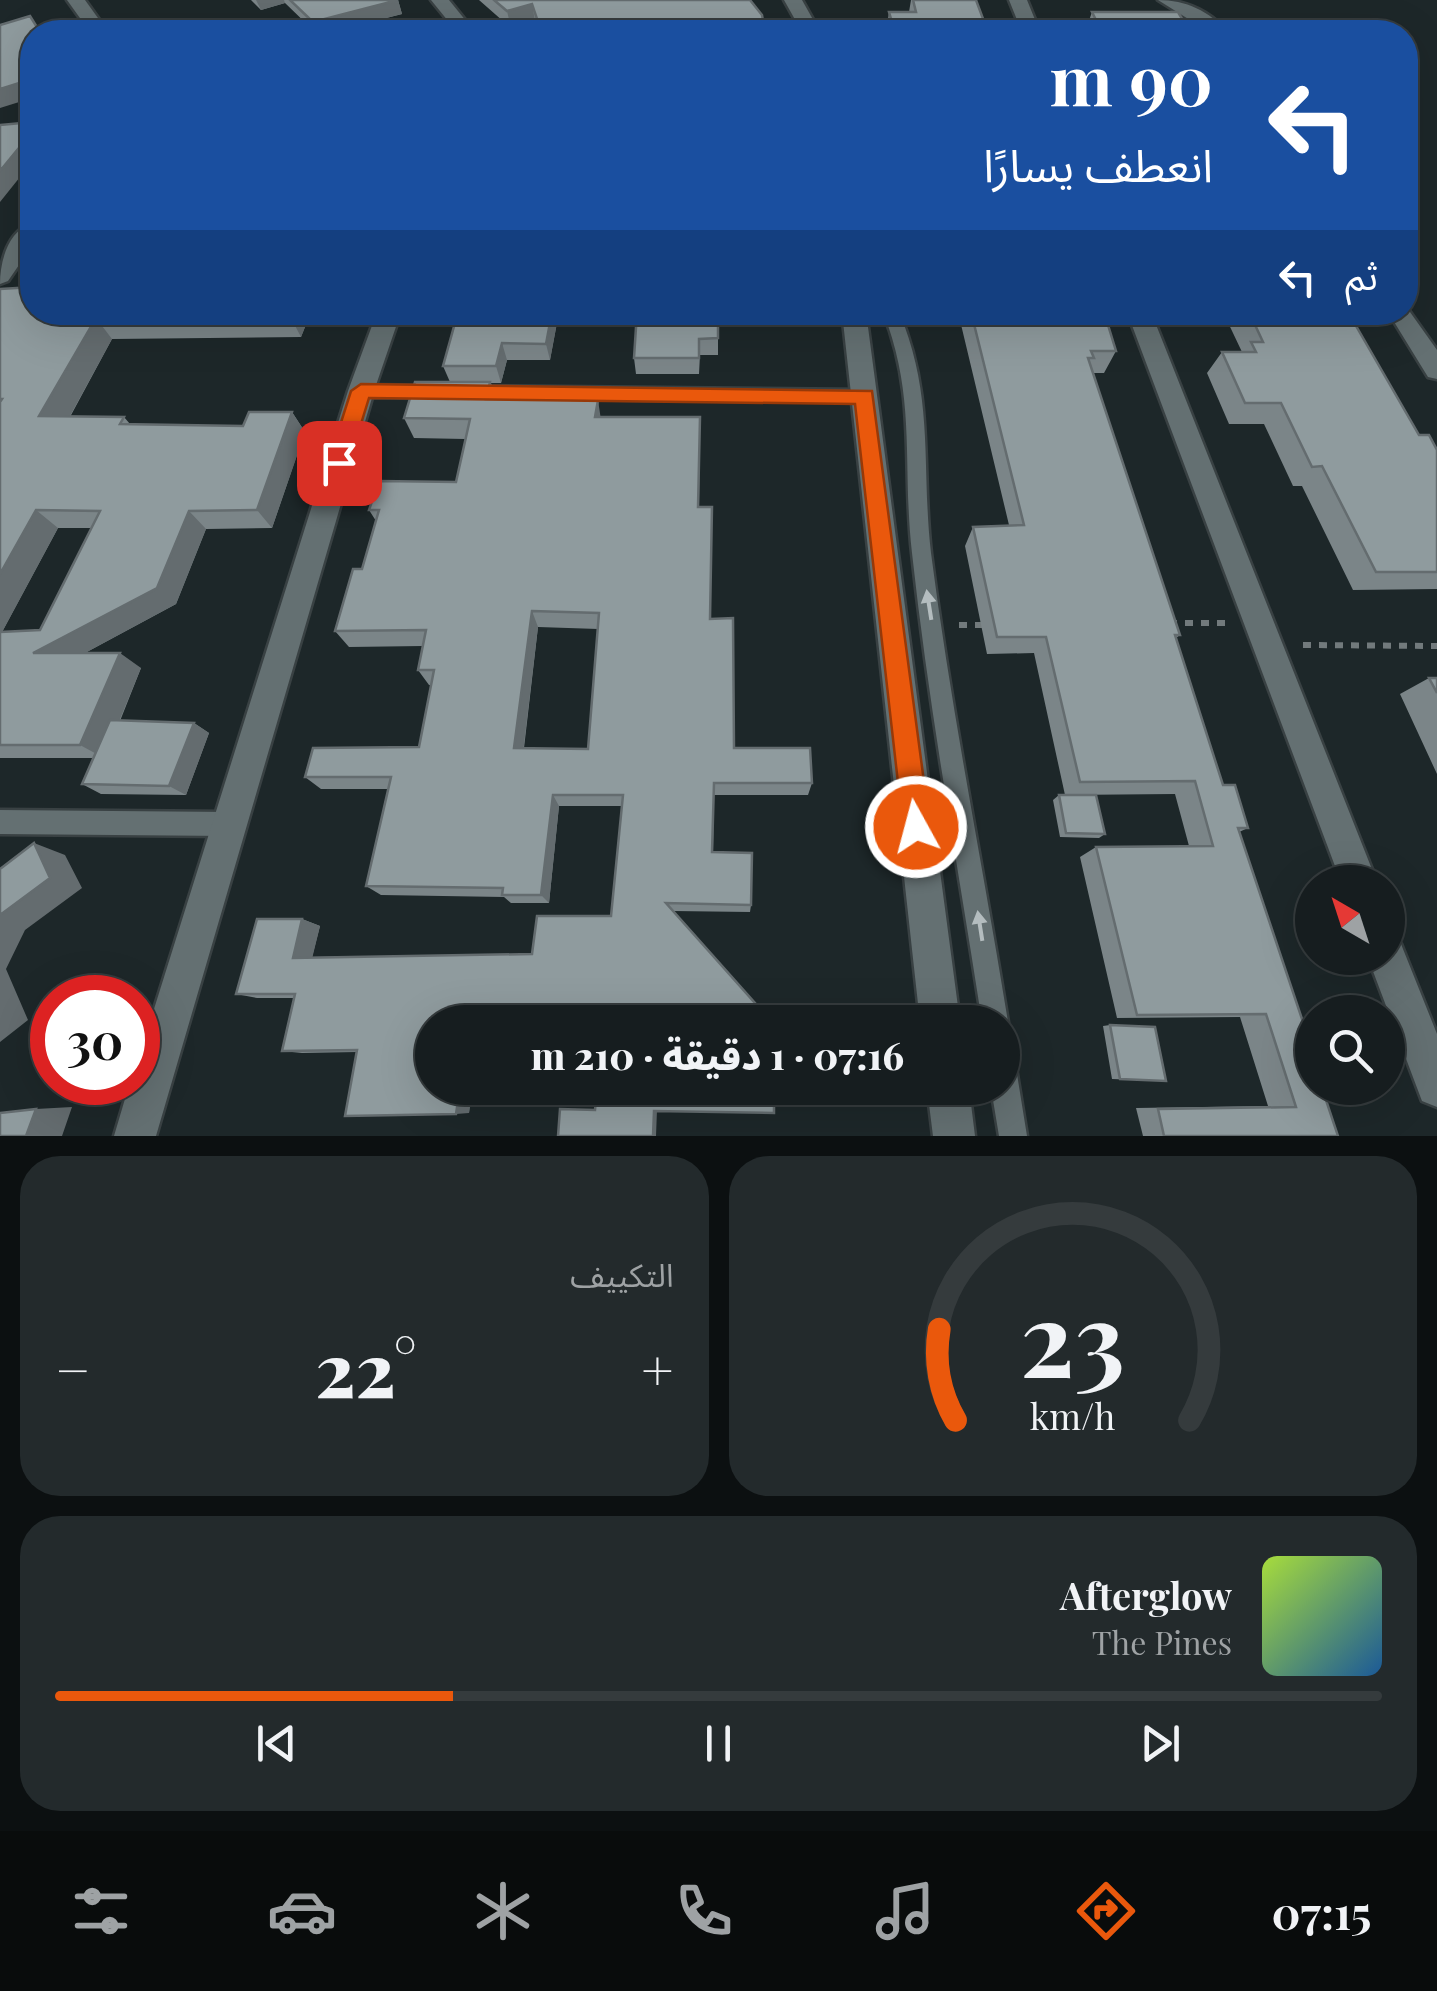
<!DOCTYPE html>
<html lang="ar">
<meta charset="utf-8">
<style>
:root{--surface:#161d1f;--page:#232a2c;--text:#f1f3f6;--muted:#9ea2a4;--line:#353b3d;--accent:#ea580c}
body{margin:0;font-family:"Playfair Display","Noto Sans Arabic",serif;background:var(--page);color:var(--text);direction:rtl;height:100vh;display:flex;flex-direction:column;font-size:38px;white-space:nowrap}
*{box-sizing:border-box;margin:0}
p{font-size:32px;color:var(--muted)}
.icon{flex:none;width:55px;height:55px;fill:none;stroke:currentColor;stroke-width:2;stroke-linecap:round;stroke-linejoin:round}
.map{position:relative;height:1136px;overflow:hidden;direction:ltr}
.sheet{display:flex;flex-direction:column;gap:20px;padding:20px;background:#0c1011;flex:1}
.sheet>*{flex:none}
.hud{position:absolute;left:20px;top:20px;width:1398px;height:305px;border-radius:40px;box-shadow:0 10px 40px #0002,0 0 0 2px var(--line);direction:rtl;background:#1a4fa0;color:#fff;overflow:hidden}
.needle{width:65px;rotate:321deg}
.controls{position:absolute;left:1295px;top:865px;display:grid;gap:20px}
.controls a{display:grid;place-items:center;width:110px;height:110px;border-radius:50%;background:var(--surface);box-shadow:0 10px 40px #0002,0 0 0 2px var(--line);font-size:50px}
.speed{position:absolute;left:30px;top:975px;display:flex;gap:20px;font-size:50px;font-weight:700;text-align:center}
.speed>*{display:grid;place-content:center;width:130px;height:130px;border-radius:50%;background:var(--surface);box-shadow:0 10px 40px #0002,0 0 0 2px var(--line);line-height:1}
.speed .limit{border:15px solid #d22;background:#fff;color:#111}
.pin{position:absolute;display:grid;place-items:center;width:85px;height:85px;color:#fff;margin:-42px;border-radius:20px;box-shadow:0 5px 15px #0006}
.me{position:absolute;width:110px;margin:-55px;rotate:353deg;stroke-linejoin:round;filter:drop-shadow(0 0 8px #0008)}
.turn{display:flex;align-items:center;gap:35px;height:210px;padding:0 40px;font-size:45px}
.turn .icon{width:130px;height:130px;stroke-width:2.5}
.turn b{display:block;font-size:70px;line-height:85px}
.then{display:flex;align-items:center;height:95px;padding:0 40px;background:#0003;gap:20px;font-size:38px}
.big{font-size:75px;font-weight:800;line-height:1.1}
.sheet .card{flex:1;display:flex;flex-direction:column;justify-content:center;gap:15px;min-width:0;padding:0 35px;border-radius:40px;background:var(--page)}
.sheet .dial{align-items:center;gap:0}
.dial svg{height:260px;overflow:visible;fill:none;stroke:var(--line);stroke-width:7;stroke-linecap:round;text-anchor:middle}
.dial text{fill:var(--text);stroke:none}
.song{display:flex;align-items:center;gap:30px}
.cover{width:120px;height:120px;border-radius:15px;background:linear-gradient(135deg,hsl(80 70% 55%),hsl(210 70% 35%))}
.played{height:10px;border-radius:5px;background:linear-gradient(90deg,var(--accent) 30%,var(--line) 30%)}
.keys{display:flex;justify-content:space-around;direction:ltr}
.heat{display:flex;justify-content:space-between;align-items:center;font-size:55px;direction:ltr}
.sheet .tiles{flex:1;display:grid;gap:20px;grid-template-columns:1fr 1fr}
.card:last-child{grid-column:span 2}
.trip{position:absolute;left:415px;top:1005px;width:605px;height:100px;border-radius:50px;background:var(--surface);box-shadow:0 10px 40px #0002,0 0 0 2px var(--line);font-weight:800;line-height:100px;text-align:center;direction:rtl}
.menu{display:flex;height:160px;justify-content:space-around;align-items:center;background:#090c0c;color:var(--muted)}
.menu .icon{width:70px;height:70px}
.menu .current{color:var(--accent)}
.menu b{font-size:45px;color:var(--text)}
.map>svg:first-child{display:block}
.lines{fill:none;stroke-linecap:round;stroke-linejoin:round}
.service-casing{stroke:#394143;stroke-width:5}
.minor-casing{stroke:#394143;stroke-width:5}
.path{stroke:#727a7c;stroke-width:6;stroke-dasharray:8 8;stroke-linecap:butt}
.service{fill:#647072;fill-rule:evenodd}
.minor{fill:#647072;fill-rule:evenodd}
.wall{fill:#7b8588;fill-rule:evenodd}
.shaded-wall{fill:#646c6f}
.building{fill:#8f9b9e;stroke:#646c6f;stroke-width:2.5;fill-rule:evenodd}
.oneway{fill:#b4bdbf}
.route{fill:#ea580c;stroke:#983908;stroke-width:2.5}
</style>
<div class="map">
<svg width="1437" height="1136" viewBox="0 0 1437 1136">
<rect width="100%" height="100%" fill="#1d2729"/>
<g class="lines">
<defs>
<path id="service" d="M883 312H899C935 397 921 467 931 553 951 710 983 866 1008 1022L1002 1032V1022H982C958 866 929 710 912 553 902 467 917 397 883 312Z
M361 385 439 386 448 392 439 398 361 397 352 391Z
M468 386 864 390 873 396 864 402 468 398 459 392Z
M0 810 228 812 236 816 240 824 236 832 228 836 0 834Z
M1002 1054 1012 1058 1016 1068 1027 1136H999L991 1088H1002Z"/>
<path id="minor" d="M67 0H85L108 32H90Z
M431 0H449L475 32H457Z
M784 0H802L820 32H802Z
M1009 0H1027L1040 32H1022Z
M1158 0C1186 0 1209 11 1228 32H1209Z
M32 223V246L8 281 0 284C0 261 8 231 32 223Z
M1405 305 1437 350V379L1428 377 1388 312H1405Z
M377 312H401L374 391 156 1136H114L130 1082H138V1060L348 391Z
M842 312H866L960 1022H920Z
M1127 312H1151L1377 882H1341Z
M1388 939 1401 944 1437 1034V1107L1422 1101 1368 958H1388Z
M927 1088H969L975 1136H933Z"/>
</defs>
<use href="#service" class="service-casing"/>
<use href="#minor" class="minor-casing"/>
<path class="path" d="M1169 623H1226
M959 625H986
M1303 645 1437 646"/>
<use href="#service" class="service"/>
<use href="#minor" class="minor"/>
</g>
<path class="wall" d="M251 0H398L402 14 331 32H315L285 3 261 10Z
M479 0H750L765 32H539L535 21 511 28Z
M911 0H976L988 32H886L889 12H909Z
M1092 12 1190 32H1085Z
M0 289 311 312 301 337 112 339 70 417H124L130 424 243 426 292 412 305 432 272 528 206 529 176 604 85 653 141 668 120 721 194 723 209 733 186 795 101 794 82 784 94 758H0ZM58 528H91L40 630 2 632Z
M458 312H559L550 360H507L501 383H491L496 399 601 417H700L699 507 711 619 734 748 812 783 808 795H714L713 852 751 905 750 912 673 911 432 1022V1088H472L469 1113 357 1052 302 1053 282 1051 294 998H257L236 994 302 919 320 926 312 957 532 954 611 916 622 806H559L549 903H511L504 897 381 895 366 886 388 789H321L305 777 419 747 431 685H429L418 670 423 646 349 647 335 631 362 569 376 521 369 510 456 482 465 439 414 438 404 418 450 382 443 366ZM538 627 598 629 588 749 524 748Z
M718 312V355H700L699 374H636L634 358Z
M958 312H1104L1116 351 1104 373H1093L1180 635 1176 638 1223 785 1248 828 1239 832 1312 1088 1338 1136H1143L1136 1108 1268 1106 1240 1017 1117 1018 1080 857 1096 847 1189 846 1175 794 1065 795 1034 653 987 654 965 546 973 527 1009 525Z
M1223 312H1348L1419 435 1437 450V589L1353 590 1302 486H1293L1264 424H1229L1207 373 1222 352H1242Z
M1429 678H1437V774L1400 694Z
M1059 795 1105 834 1099 838 1060 837 1053 800Z
M1110 1025 1166 1081 1112 1079 1103 1026Z"/>
<path class="shaded-wall" d="M256 0H284L285 3 261 10Z
M398 0 402 14 331 32H317L313 22Z
M532 4 535 21 511 28 507 11Z
M32 79V98L0 108V89Z
M32 132V162L0 202V171Z
M291 312H311L301 337 290 316Z
M552 312H559L550 360 546 344Z
M96 318 112 339 59 436 39 416Z
M502 343 507 360 501 383 496 366Z
M490 382 497 402 486 399Z
M598 400 601 420 595 417Z
M292 412 305 432 272 528 257 510Z
M36 510 58 528 0 636V574Z
M189 511 206 529 176 604 57 668 33 653Z
M532 611 538 627 522 761 514 748Z
M120 653 141 668 104 758 80 745Z
M194 723 209 733 186 795 169 786Z
M553 795 559 806 549 903 541 895Z
M34 843 65 855 82 888 25 930 6 969 28 1020 0 1042V915Z
M302 919 320 926 311 963 293 958Z
M460 1088H472L469 1113 456 1114Z
M72 1107 62 1136H26L36 1109Z
M657 1110 656 1136H653L654 1111Z"/>
<path class="building" d="M290 0H398L313 22Z
M494 0H750L762 15 765 32H555L557 25 537 19 532 4 507 11Z
M913 0H976L988 32H895L889 12H916Z
M1092 12H1178L1190 32H1102Z
M30 16 40 32H32V79L0 89V25Z
M32 122V132L0 171V125Z
M32 287V312H291L290 316 96 318 39 416 124 417 120 424 243 426 249 412H292L257 510 189 511 157 588 33 653H120L80 745H0V632L40 630 100 511 36 510 0 574V402L2 399H0V289Z
M458 312H552L546 344 502 343 496 366H443Z
M637 312H718V338L699 339V358H634Z
M971 312H1104L1116 351H1091L1094 358H1088L1180 635H1175L1223 785H1235L1248 828H1238L1304 1025H1312V1088H1322L1338 1136H1164L1158 1109 1296 1107 1266 1014 1137 1015 1096 847 1213 846 1195 781 1080 782 1046 637H997L973 527 1024 525Z
M1249 312H1348L1419 435H1429L1437 450V572H1376L1322 466 1312 467 1281 403H1245L1222 352H1256L1251 342H1263Z
M415 382H490L486 399 598 400 595 417H700L698 507H712L710 619 733 618 734 748H810L812 783H714L712 852 752 853 751 905 666 903 772 1022H432V1088H460L456 1114 345 1116 357 1050 282 1051 295 994H236L257 919H302L293 958 532 954 537 916H611L623 795H553L541 895H502L503 888 366 886 391 777H305L313 748 419 747 434 670H418L426 630 335 631 353 569H362L379 510H369L379 481 456 482 470 419 404 418ZM532 611 599 613 588 749 514 748Z
M1429 678H1437V693Z
M110 720 194 723 169 786 82 784Z
M1059 795H1096L1105 834 1066 833Z
M34 843 50 878 0 915V869Z
M1110 1025 1155 1027 1166 1081 1120 1079Z
M597 1088H774V1113L654 1111 653 1136H558L560 1109 595 1110Z
M36 1109 26 1136H0V1113Z"/>
<defs><path id="oneway-solid" d="M-6-.8H1V-3.2L6.5 0L1 3.2V.8H-6Z" transform="scale(2.5)"/></defs>
<g class="oneway">
<use href="#oneway-solid" transform="translate(929 605) rotate(-99)"/>
<use href="#oneway-solid" transform="translate(980 926) rotate(-99)"/>
</g>
<path class="route" d="M361 384 872 391 930 827 926 836 916 840 907 836 903 827 855 404 369 398 349 463 339 471 328 463 351 391Z"/>
</svg>
<div class="controls">
<a><svg class="needle" viewBox="-14 -14 28 28"><path d="M0-13l5 13h-10z" fill="#e53935"/><path d="M0 13l5-13h-10z" fill="#9ea2a4"/></svg></a>
<a><svg class="icon" aria-label="search" viewBox="0 0 24 24"><circle cx="10" cy="10" r="6"/><path d="M15 15l6 6"/></svg></a>
</div>
<div class="speed"><div class="limit">30</div></div>
<div class="pin" style="left:339px;top:463px;background:#d93025"><svg class="icon" aria-label="arrive" viewBox="0 0 24 24"><path d="M6 21V4h12l-3 4 3 4H6"/></svg></div>
<svg class="me" style="left:916px;top:827px" viewBox="-20 -20 40 40"><circle r="17" fill="#ea580c" stroke="#fff" stroke-width="3"/><path d="M0-11L8 9 0 5-8 9z" fill="#fff"/></svg>
<div class="trip">07:16 · 1 دقيقة · 210 m</div>
<div class="hud">
<div class="turn"><svg class="icon" aria-label="left" viewBox="0 0 24 24"><path d="M17 20v-9H6M10 6l-5 5 5 5"/></svg><div><b>90 m</b>انعطف يسارًا</div></div>
<div class="then">ثم<svg class="icon" aria-label="left" viewBox="0 0 24 24"><path d="M17 20v-9H6M10 6l-5 5 5 5"/></svg></div>
</div>
</div>
<section class="sheet">
<div class="tiles">
<div class="card dial"><svg viewBox="0 0 100 80">
<path d="M14 69A42 42 0 1 1 86 69"/>
<path d="M14 69A42 42 0 0 1 9 41" stroke="#ea580c"/>
<text x="50" y="56" font-size="32" font-weight="700">23</text>
<text x="50" y="72" font-size="11">km/h</text>
</svg></div>
<div class="card"><p>التكييف</p>
<div class="heat"><a>−</a><b class="big">22°</b><a>+</a></div>
</div>
<div class="card">
<div class="song"><i class="cover"></i><div><b>Afterglow</b><p>The Pines</p></div></div>
<div class="played"></div>
<div class="keys"><svg class="icon" aria-label="previous" viewBox="0 0 24 24"><path d="M18 5L8 12l10 7zM5 5v14"/></svg><svg class="icon" aria-label="pause" viewBox="0 0 24 24"><path d="M8 5v14M16 5v14"/></svg><svg class="icon" aria-label="next" viewBox="0 0 24 24"><path d="M6 5l10 7-10 7zM19 5v14"/></svg></div>
</div>
</div>
</section>
<nav class="menu">
<b>07:15</b>
<svg class="icon current" aria-label="directions" viewBox="0 0 24 24"><path d="M12 3l9 9-9 9-9-9zM9 14v-3h6M13 9l2 2-2 2"/></svg>
<svg class="icon" aria-label="music" viewBox="0 0 24 24"><path d="M9 18V5l10-2v13"/><circle cx="6" cy="18" r="3"/><circle cx="16" cy="16" r="3"/></svg>
<svg class="icon" aria-label="phone" viewBox="0 0 24 24"><path d="M5 4h4l2 5-3 2q2 4 5 5l2-3 5 2v4C11 20 4 13 5 4z"/></svg>
<svg class="icon" aria-label="climate" viewBox="0 0 24 24"><path d="M12 3v18M4 7l16 10M4 17L20 7"/></svg>
<svg class="icon" aria-label="car" viewBox="0 0 24 24"><path d="M5 17H2v-5l4-1 3-4h7l3 4 3 1v5h-3M9 17h6M6 11h13"/><circle cx="7" cy="17" r="2"/><circle cx="17" cy="17" r="2"/></svg>
<svg class="icon" aria-label="filters" viewBox="0 0 24 24"><path d="M4 7h16M4 17h16"/><circle cx="9" cy="7" r="2"/><circle cx="15" cy="17" r="2"/></svg>
</nav>
